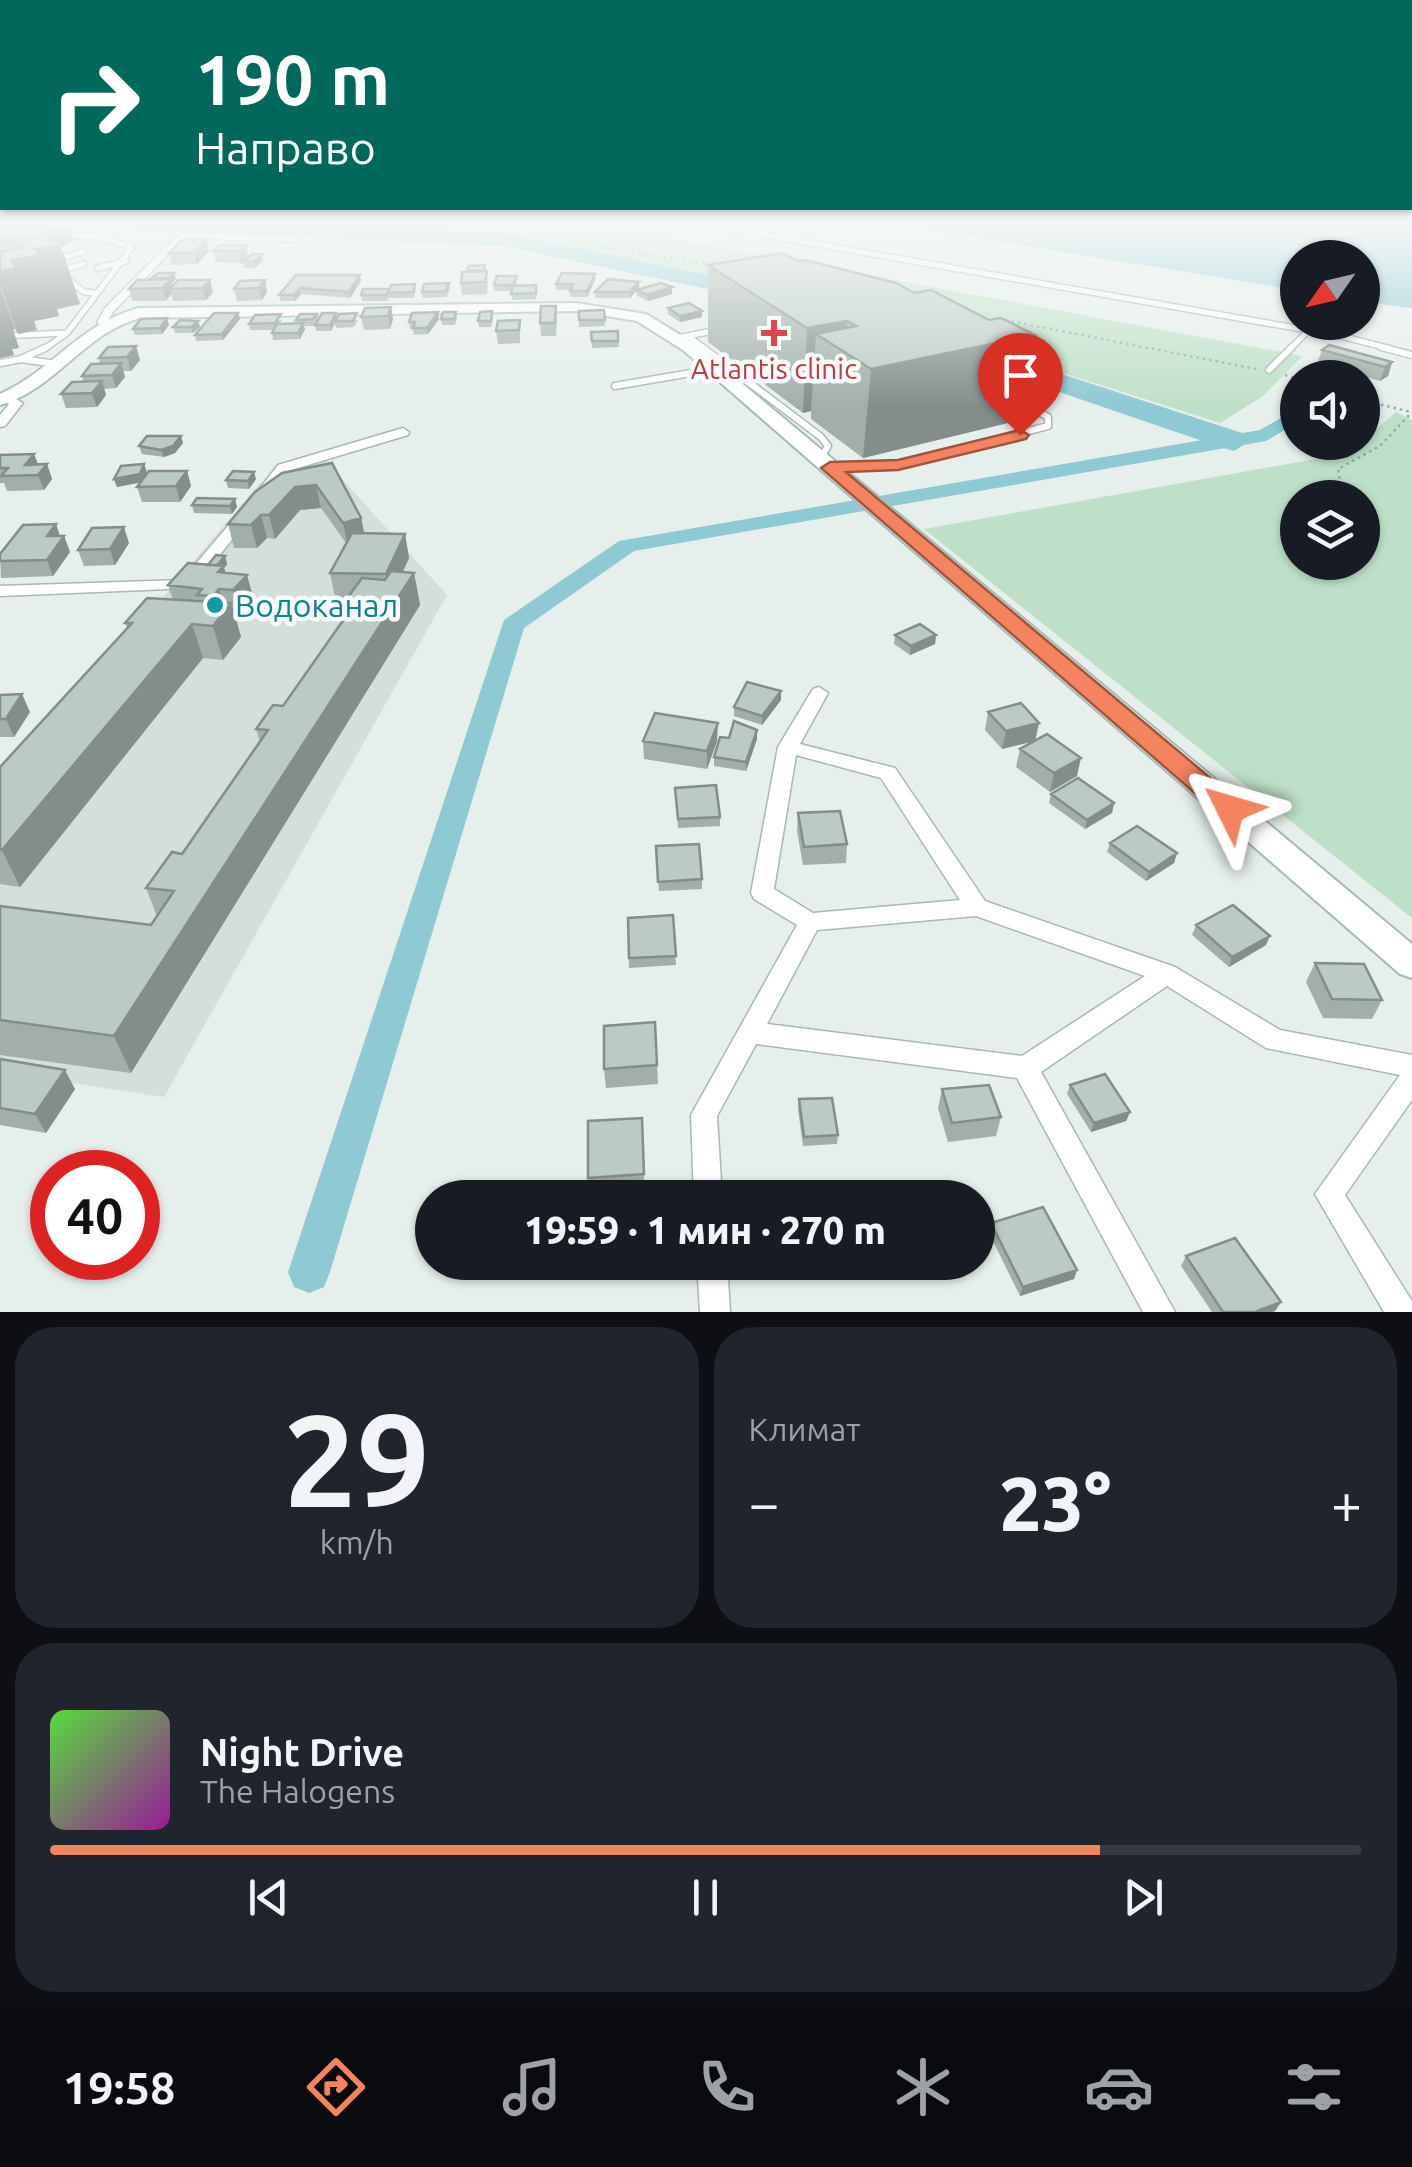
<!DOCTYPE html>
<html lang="ru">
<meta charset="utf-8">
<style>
:root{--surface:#171b24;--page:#20242c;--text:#f1f3f6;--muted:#9ea1a6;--line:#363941;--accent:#f4845f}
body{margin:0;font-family:Ubuntu,sans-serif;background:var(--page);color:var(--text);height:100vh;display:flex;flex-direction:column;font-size:38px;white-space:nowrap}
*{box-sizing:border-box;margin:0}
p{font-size:32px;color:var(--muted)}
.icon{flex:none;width:55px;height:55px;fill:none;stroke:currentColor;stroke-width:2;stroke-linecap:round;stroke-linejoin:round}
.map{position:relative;height:1312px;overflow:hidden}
.details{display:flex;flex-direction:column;gap:15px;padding:15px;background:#0d0f14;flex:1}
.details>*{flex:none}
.hud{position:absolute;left:0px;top:0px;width:1412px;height:210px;box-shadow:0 2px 8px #0004;background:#00695c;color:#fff;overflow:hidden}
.needle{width:65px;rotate:236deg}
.buttons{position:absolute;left:1280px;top:240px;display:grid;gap:20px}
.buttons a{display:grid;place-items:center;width:100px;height:100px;border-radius:50%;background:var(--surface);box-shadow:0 2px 8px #0004;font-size:50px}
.speed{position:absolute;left:30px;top:1150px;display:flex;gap:20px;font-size:50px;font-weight:700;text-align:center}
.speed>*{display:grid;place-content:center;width:130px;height:130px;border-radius:50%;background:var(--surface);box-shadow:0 2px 8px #0004;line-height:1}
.speed .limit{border:15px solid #d22;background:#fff;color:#111}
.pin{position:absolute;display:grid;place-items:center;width:85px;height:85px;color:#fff;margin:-102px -42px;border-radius:50% 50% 50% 0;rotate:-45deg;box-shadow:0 0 10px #0007}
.pin .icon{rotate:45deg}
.me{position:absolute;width:110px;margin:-55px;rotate:310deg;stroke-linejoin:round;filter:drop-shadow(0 0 8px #0008)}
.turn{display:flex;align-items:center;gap:35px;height:210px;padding:0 30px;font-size:45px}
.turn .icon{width:130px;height:130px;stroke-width:2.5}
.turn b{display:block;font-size:70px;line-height:85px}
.big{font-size:75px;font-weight:800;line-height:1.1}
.details .widget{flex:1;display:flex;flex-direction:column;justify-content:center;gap:15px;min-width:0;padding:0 35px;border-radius:40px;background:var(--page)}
.details .dial{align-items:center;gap:0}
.dial b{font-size:130px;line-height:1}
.song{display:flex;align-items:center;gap:30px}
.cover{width:120px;height:120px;border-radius:15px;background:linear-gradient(135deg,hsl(110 70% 55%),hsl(300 70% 35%))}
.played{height:10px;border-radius:5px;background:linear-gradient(90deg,var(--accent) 80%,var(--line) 80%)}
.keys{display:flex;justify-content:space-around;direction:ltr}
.heat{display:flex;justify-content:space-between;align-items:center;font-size:55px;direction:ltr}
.details .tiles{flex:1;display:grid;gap:15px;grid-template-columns:1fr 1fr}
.widget:last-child{grid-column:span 2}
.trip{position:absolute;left:415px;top:1180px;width:580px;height:100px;border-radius:50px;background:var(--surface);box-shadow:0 2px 8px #0004;font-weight:800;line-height:100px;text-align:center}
.menu{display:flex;height:160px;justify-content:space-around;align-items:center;background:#090b0e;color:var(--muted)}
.menu .icon{width:70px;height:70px}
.menu .selected{color:var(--accent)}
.menu b{font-size:45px;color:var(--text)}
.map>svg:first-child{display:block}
.built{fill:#d4dfda}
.green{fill:#bfe0c8;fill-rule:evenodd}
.water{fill:#8ec9d4}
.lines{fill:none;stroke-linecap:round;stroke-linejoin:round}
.canal{fill:#8ec9d4;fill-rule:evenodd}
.river{fill:#8ec9d4;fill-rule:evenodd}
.lane-far1-casing{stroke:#a8b8b2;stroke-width:8}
.lane-casing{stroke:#a8b8b2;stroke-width:9}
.street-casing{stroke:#a8b8b2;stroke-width:3}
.secondary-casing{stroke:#a4bbb3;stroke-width:4}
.path{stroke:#86b3a5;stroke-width:2.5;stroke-dasharray:2.5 4;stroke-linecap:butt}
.lane-far1{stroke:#fff;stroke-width:5}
.lane{stroke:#fff;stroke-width:6}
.street{fill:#fff;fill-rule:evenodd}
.secondary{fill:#fff;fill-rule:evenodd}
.wall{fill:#a1aea9}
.shaded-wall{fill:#838d89}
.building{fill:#bbcac4;stroke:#838d89;stroke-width:2.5}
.route{fill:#f4845f;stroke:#9f563e;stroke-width:2.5}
.health-dot{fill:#e0444e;stroke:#f7fbf9;stroke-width:4}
.culture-dot{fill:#0f9aa8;stroke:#f7fbf9;stroke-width:4}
.labels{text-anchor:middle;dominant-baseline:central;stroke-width:9;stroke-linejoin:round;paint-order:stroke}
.far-health-label{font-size:28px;fill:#be3a42;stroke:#f7fbf9}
.culture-label{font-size:32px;fill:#0d838f;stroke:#f7fbf9;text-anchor:start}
</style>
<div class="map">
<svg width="1412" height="1312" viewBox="0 0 1412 1312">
<rect width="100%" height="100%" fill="#e6efeb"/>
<path class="built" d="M325 460 447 595 164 1097 0 1072V791L259 484 285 470Z"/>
<path class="green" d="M340 224H594L1303 356 1263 396 1220 423C984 347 745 272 499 237 447 229 393 228 340 224Z
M1396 412 1412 420V918L924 529 1349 453ZM1298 498H1362V562H1298Z"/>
<path class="water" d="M889 224H1412V308L1363 302 1362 258H1298L1297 290Z"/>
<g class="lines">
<path class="canal" d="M1298 408V422L1266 441 634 551 524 628 330 1272 324 1287 309 1293 294 1287 288 1272 504 620 619 541 1260 430Z"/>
<path class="river" d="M122 224H301L502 232 765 287 777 294 765 301 502 246 132 230Z
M973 345 1245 434 1250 441 1234 451 1223 448 963 359 959 353 963 347Z"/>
<defs>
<path id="lane-far1" d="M702 224 1341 336 1391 349
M63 235 95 237 132 247 67 333
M182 236 294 239
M54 260 83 252
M98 268 126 261
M58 271 84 264
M64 276 84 292 95 293
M0 336 67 333 44 349
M688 336 705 349
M677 338 718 330
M1290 349 1309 330"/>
<path id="lane" d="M702 347 821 437 828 446 820 459
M1381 347 1412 355
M21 359 47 347
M0 363 21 359 56 364
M1269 370 1292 347
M615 386 714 369
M831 467 901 464 1048 426V417L1016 399"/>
<path id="street" d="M179 234 186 236 113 312 106 324H98L97 322 105 308Z
M7 394 23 403 5 426 0 427V415L9 404 1 398Z
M403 428 409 432 408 435 288 471 269 495 264 496 257 492 278 465Z
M244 512 251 516 193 588 0 596V586L182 580 239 513Z
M819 687 828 693 800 744 895 768 985 901 1175 967 1280 1030 1412 1055V1100L1345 1195 1412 1301V1312H1384L1315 1194 1400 1075 1266 1048 1167 986 1041 1072 1175 1312H1143L1017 1078 756 1044 717 1116 722 1198H694L691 1115 797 925 754 899 751 893 778 747 813 689ZM796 755 881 778 960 900 813 913 774 889ZM976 916 1145 976 1022 1056 767 1024 817 930Z
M697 1262H727L730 1312H700Z"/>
<path id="secondary" d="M576 303 646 314 695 344 1412 944V978L1400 974 683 350 637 321 576 311 140 318C84 333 55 390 0 405V394C53 370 79 324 139 308Z"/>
</defs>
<use href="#lane-far1" class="lane-far1-casing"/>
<use href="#lane" class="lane-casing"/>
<use href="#street" class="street-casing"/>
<use href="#secondary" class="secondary-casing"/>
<path class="path" d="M465 224 711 265
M141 234 162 235
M1005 320 1256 369
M1285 375 1298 379
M1362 400 1411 412
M1343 498 1338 469 1380 446 1412 412"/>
<use href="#lane-far1" class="lane-far1"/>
<use href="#lane" class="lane"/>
<use href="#street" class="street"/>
<use href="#secondary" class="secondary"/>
</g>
<path class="wall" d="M0 224H69L74 241 61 246 80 304 57 309 59 316 34 321 37 330 18 334 15 329 13 330 19 348 12 349 14 355 0 358V252L7 251H0Z
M797 224H822L812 229 797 226Z
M206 239 209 251 197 264 172 265 169 253Z
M246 245 248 256 241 263 216 262 213 251Z
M263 260 255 268H244L243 262Z
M798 261 914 293 1035 335 1020 420 863 458 811 419V411L803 413 708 342V265Z
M485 265 488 283 487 294 462 295 461 283 468 272Z
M174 273 176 279 172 283 173 286 178 280 213 292 206 300 173 301 171 294 166 301H132L129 289Z
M296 275H360L361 281 350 298 301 294 295 301H281L279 295Z
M265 280 267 292 262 300 237 301 234 289Z
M595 280 587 297H570V290H556V284Z
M517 282 516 286 537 291 536 299 512 300 511 291H494V285Z
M449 283 450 289 447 297 423 298 422 292Z
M415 284 416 290 414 298H389L388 301H362L361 295Z
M639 288 637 290 672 294 648 301 637 296 636 291 630 298H595V292Z
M391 307 393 319 390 329 364 330 361 317Z
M668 308 702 317 680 322 668 314Z
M604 310 605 326 579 327V311Z
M456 312 457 318 455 325H442L441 319Z
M238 313 240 319 223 340 196 341 195 335Z
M336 313 337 317 358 320 354 327 336 328 335 324 331 331H316L315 325 317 321 314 326H304L305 329 300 339 273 340 272 333 274 330H250L249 324 282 320 280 324 297 323 296 320 317 314 318 320Z
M167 318 169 325 162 334 135 335 133 329Z
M493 318 491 327H479L478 321Z
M557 318 556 336H541L540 323Z
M439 319 428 334 414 335 413 329H410L409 322Z
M520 320V343L498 344 496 331Z
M198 321 200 327 193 333H175L173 327Z
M618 331 619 347 592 348 591 332Z
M108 347 140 360 131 371H123L125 377 116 388 104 389 106 395 97 407 66 408 61 394 84 382 82 376 100 364 99 358Z
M1322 350 1392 362 1388 376 1380 381 1317 363Z
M183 443 175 453 164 457 142 454 139 446Z
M0 455 38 464H47L52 479 44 490 7 491 4 483H0Z
M332 463 361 518 364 533 405 534 409 558 403 572 414 573 420 605 131 1073 0 1055V906L151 925 157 916 146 888 182 854 260 742 256 729 283 706 348 613 345 601 348 598 335 597 330 573 346 543 321 508 300 510 275 539 267 538 257 548H234L228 524Z
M187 471 191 486 180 502H142L137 487 141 482 117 487 114 479 147 472 144 478Z
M256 479 249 489 228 488 226 480Z
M197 498 237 507 232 514 194 513 192 505Z
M56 524 60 536H64L70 552 53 576 1 578 0 554Z
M129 543 115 565 84 566 78 550Z
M225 556 227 564 224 568 226 573 254 600 240 616 235 615 241 637 223 660 203 658 20 887 0 884V767L127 628 125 623 173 600 168 585Z
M895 635H936L935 644 910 655 894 644Z
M781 691V700L762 725 734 716V707Z
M0 695 30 712 14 737H0Z
M988 712 1039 723 1035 741 1002 749 985 730Z
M729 738 757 739 746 771 714 766V757Z
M643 741H717L707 769 644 759Z
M1020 749 1077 776 1050 792 1016 767Z
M675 788 720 817V826L678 828Z
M1051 794 1114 803 1112 813 1085 829 1049 803Z
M798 813 847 844 846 863 803 865 797 831Z
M1110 843 1177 853 1174 863 1146 881 1107 852Z
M656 846 702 879V889L659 891Z
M673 915 676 965 629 968 628 918Z
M1196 925 1266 945 1229 967 1192 935Z
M1315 963 1382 1000 1372 1019 1323 1018 1306 982Z
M655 1022 658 1084 606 1088 604 1069Z
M0 1059 75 1089 46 1133 0 1125Z
M1070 1085 1130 1112 1126 1121 1091 1132 1067 1094Z
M942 1089 1001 1117 996 1136 948 1142 938 1108Z
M799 1099 838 1135 837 1144 803 1146 798 1109Z
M642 1118 644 1184 589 1187 588 1178Z
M991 1223 1077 1270 1074 1279 1020 1296 989 1233Z
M1186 1256 1281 1302 1275 1311 1272 1312H1212L1181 1266Z"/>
<path class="shaded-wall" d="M42 224H69L74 241 61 246 80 304 57 309 59 316 34 321 37 330 18 334 0 283V271L11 260 35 249 49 247Z
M206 239 209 251 197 264 194 253Z
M246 245 248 256 241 263 238 251Z
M262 254 263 260 255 268 253 262Z
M174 273 176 279 172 283 173 289H170L171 294 166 301 163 288Z
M595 274V280L587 297V291Z
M360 275 361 281 350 298 349 292Z
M210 280 213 292 206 300 203 288Z
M265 280 267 292 262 300 259 288Z
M639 282V288L630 298 629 292Z
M0 287 15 329 13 330 19 348 12 349 14 355 0 358Z
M672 287V294L648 301 647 295Z
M300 288 301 294 295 301 294 295Z
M391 307 393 319 390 329 388 316Z
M702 311V317L680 322V316Z
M438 312 439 319 428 334 427 328Z
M238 313 240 319 223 340 222 334Z
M336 313 337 319 335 321 331 331 330 325Z
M167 318 169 325 162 334 160 328Z
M198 321 200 327 193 333 191 327Z
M847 321 845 352 816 334 811 411 803 413 807 328Z
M303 323 305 329 300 339 298 333Z
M1035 335 1020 420 863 458 871 369Z
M136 346 140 360 131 371 127 357Z
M1392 362 1388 376 1380 381 1385 367Z
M121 363 125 377 116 388 112 375Z
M102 381 106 395 97 407 92 393Z
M181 436 183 443 175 453 164 457 161 450Z
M34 454 40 469 25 465Z
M47 464 52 479 44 490 38 475Z
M144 464 147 472 143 482 117 487 114 479Z
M187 471 191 486 180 502 176 486Z
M254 472 256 479 249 489 248 481Z
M316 485 321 508 300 510 275 539 269 515 295 487Z
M235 499 237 507 232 514 230 506Z
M261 515 267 538 257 548 251 525Z
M361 518 366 542 348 546 343 523Z
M56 524 61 540 64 536 70 552 53 576 47 560V536Z
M124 527 129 543 115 565 110 549Z
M405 534 409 558 390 599 386 574Z
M225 556 227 564 224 568 231 590 213 570Z
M414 573 420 605 131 1073 114 1036Z
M247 575 254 600 240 616 233 590Z
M219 589 225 611 231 603 241 637 223 660 213 626 219 618 213 596Z
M192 624 203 658 20 887 2 850Z
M936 635 935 644 910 655 911 646Z
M781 691V700L762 725V716Z
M22 694 30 712 14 737 6 719Z
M718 723 717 741 707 769V751Z
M1039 723 1035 741 1002 749 1006 731Z
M757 730V739L746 771V762Z
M1081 758 1077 776 1050 792 1054 773Z
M1114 803 1112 813 1085 829 1087 820Z
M1177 853 1174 863 1146 881 1149 872Z
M1270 936 1266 945 1229 967 1232 957Z
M65 1070 75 1089 46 1133 35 1114Z
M1130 1112 1126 1121 1091 1132 1094 1123Z
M1077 1270 1074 1279 1020 1296 1023 1287Z
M1281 1302 1275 1311 1272 1312H1255Z"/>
<path class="building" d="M45 237 61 245 35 249 40 255 11 260 16 268 0 271V252L24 247 19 241Z
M206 239 194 253H169L182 240Z
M220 245H246L238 251H213Z
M783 253 798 261 806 260 896 283 914 293 931 290 989 320 1001 318 1035 335 871 369 816 334 856 326 847 321 807 328 708 265Z
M252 254H262L253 262H243Z
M485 265 484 270 467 271 469 266Z
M487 271 485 282 461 283 462 272Z
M158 273H174L169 278H152Z
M562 273 595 274 587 291H570L573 284H556Z
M296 275H360L349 292 300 288 294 295H279Z
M497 276H517L513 285H494Z
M171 279 163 288 129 289 137 280Z
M608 279 639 282 629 292H595Z
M178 280H210L203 288 170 289Z
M265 280 259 288 234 289 240 281Z
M449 283 446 291 422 292 424 284Z
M661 283 672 287 647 295 636 290Z
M415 284 413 292 388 293 391 285Z
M536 285V293L511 294 512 286Z
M363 289H389L387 295H361Z
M689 303 702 311 680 316 668 308Z
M541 306H556L555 323H540Z
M391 307 388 316 361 317 365 308Z
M604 310 605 320H579V311Z
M492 311 491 321H478L480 312Z
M438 312 427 328H413L415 322H409L412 313Z
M443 312H456L454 319H441Z
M214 313H238L222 334 195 335Z
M322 313H336L330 325H315Z
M357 313 353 321H335L339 314Z
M281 314 275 323 249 324 255 315Z
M300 314H317L313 319 296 320Z
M167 318 160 328 133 329 141 319Z
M180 320 198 321 191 327H173Z
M520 320 519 330 496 331 498 321Z
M303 323 298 333H272L277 324Z
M618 331V341H592L591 332Z
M1329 345 1392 362 1385 367 1322 350Z
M136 346 127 357 99 358 108 347Z
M121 363 112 375 82 376 91 364Z
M102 381 92 393 61 394 72 382Z
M147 436H181L173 446 161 450 139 446Z
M34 454 25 465 47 464 38 475 1 476 8 468H0V455Z
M332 463 361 518 343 523 316 485 295 487 269 515H261L251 525 228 524 255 492 282 473Z
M144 464 140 474 114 479 121 466Z
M149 471H187L176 486 137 487Z
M233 471 254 472 248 481 226 480Z
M197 498 235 499 230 506 192 505Z
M56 524 47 536H64L47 560 0 561V554L23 525Z
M124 527 110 549 78 550 92 528Z
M352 533 405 534 386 574 330 573Z
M216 555 225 556 217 565H208Z
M188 563 224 566 218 572 247 575 233 590 219 589 213 596 197 595 202 589 168 585Z
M391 571 414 573 114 1036 0 1020V906L151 925 174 891 146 888 172 852 182 854 268 730 256 729 273 705 283 706 356 602 345 601 362 578 385 580Z
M147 598 231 603 213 626 192 624 2 850 0 849V767L132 623H125Z
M920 624 936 635 911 646 895 635Z
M747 682 781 691 762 716 734 707Z
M22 694 6 719H0V695Z
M1021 703 1039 723 1006 731 988 712Z
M655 713 718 723 707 751 643 741Z
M734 721 757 730 746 762 714 757 720 737 729 738Z
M1047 734 1081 758 1054 773 1020 749Z
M1078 778 1114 803 1087 820 1051 794Z
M716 785 720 817 678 819 675 788Z
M840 811 847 844 804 847 798 813Z
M1137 826 1177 853 1149 872 1110 843Z
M699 844 702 879 658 882 656 846Z
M1233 905 1270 936 1232 957 1196 925Z
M673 915 676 956 629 958 628 918Z
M1315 963 1364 964 1382 1000 1332 999Z
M655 1022 657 1065 604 1069V1026Z
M0 1059 65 1070 35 1114 0 1108Z
M1105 1074 1130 1112 1094 1123 1070 1085Z
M989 1085 1001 1117 952 1123 942 1089Z
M832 1098 838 1135 804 1137 799 1099Z
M642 1118 644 1174 588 1178V1121Z
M1043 1207 1077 1270 1023 1287 991 1223Z
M1235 1238 1281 1302 1255 1312H1223L1186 1256Z"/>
<linearGradient id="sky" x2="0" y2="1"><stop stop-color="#84bce0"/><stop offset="0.55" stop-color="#f4f8f6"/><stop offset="1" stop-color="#f4f8f6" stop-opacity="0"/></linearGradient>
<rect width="1412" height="408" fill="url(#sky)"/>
<path class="route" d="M1020 430 1029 435 1026 439 898 470 846 472 1239 802 1243 809 1239 816H1221L821 468 830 462 898 460Z"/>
<path class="health-dot" d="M769 318h10v10h10v10h-10v10h-10v-10h-10v-10h10z"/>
<circle class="culture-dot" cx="215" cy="605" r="10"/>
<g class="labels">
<g class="far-health-label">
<text x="774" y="368">Atlantis clinic</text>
</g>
<g class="culture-label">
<text x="235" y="605">Водоканал</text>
</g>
</g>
</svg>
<div class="buttons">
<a><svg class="needle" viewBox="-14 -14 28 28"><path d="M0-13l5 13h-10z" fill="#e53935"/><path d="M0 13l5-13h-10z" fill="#9ea1a6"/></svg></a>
<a><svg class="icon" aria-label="sound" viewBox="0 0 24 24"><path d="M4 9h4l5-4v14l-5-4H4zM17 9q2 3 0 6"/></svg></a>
<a><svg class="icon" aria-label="layers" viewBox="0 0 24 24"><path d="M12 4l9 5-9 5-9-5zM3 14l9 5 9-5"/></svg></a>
</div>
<div class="speed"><div class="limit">40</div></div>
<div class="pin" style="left:1020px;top:435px;background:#d93025"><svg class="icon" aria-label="arrive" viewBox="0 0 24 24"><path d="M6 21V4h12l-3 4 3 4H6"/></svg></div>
<svg class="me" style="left:1230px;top:809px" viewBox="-20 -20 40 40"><path d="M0-17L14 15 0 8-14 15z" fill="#f4845f" stroke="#fff" stroke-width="4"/></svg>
<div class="trip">19:59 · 1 мин · 270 m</div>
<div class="hud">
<div class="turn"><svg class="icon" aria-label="right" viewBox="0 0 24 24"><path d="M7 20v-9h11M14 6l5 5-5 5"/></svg><div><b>190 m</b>Направо</div></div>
</div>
</div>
<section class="details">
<div class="tiles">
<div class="widget dial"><b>29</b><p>km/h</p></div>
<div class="widget"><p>Климат</p>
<div class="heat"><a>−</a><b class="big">23°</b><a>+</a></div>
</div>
<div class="widget">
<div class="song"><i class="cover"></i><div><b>Night Drive</b><p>The Halogens</p></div></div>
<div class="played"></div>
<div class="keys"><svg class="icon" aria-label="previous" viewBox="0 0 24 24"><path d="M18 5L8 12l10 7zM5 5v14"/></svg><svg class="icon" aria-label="pause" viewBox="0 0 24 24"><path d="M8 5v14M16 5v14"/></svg><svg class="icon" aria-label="next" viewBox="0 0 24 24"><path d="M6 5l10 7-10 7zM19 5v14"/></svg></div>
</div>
</div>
</section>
<nav class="menu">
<b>19:58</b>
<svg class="icon selected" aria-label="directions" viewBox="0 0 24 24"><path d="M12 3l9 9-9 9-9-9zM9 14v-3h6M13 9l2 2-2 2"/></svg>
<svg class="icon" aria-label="music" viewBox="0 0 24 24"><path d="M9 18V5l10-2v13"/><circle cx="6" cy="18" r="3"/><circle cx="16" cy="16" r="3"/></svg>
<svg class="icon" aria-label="phone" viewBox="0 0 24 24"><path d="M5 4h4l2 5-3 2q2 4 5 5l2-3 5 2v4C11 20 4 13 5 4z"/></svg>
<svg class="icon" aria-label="climate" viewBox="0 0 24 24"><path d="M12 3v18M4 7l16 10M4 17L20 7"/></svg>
<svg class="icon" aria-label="car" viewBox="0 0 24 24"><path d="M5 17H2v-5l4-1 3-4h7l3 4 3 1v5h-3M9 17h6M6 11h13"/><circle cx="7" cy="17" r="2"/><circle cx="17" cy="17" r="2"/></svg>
<svg class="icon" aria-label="filters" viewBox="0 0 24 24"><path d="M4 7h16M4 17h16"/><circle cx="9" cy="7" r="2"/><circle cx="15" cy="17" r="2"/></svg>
</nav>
